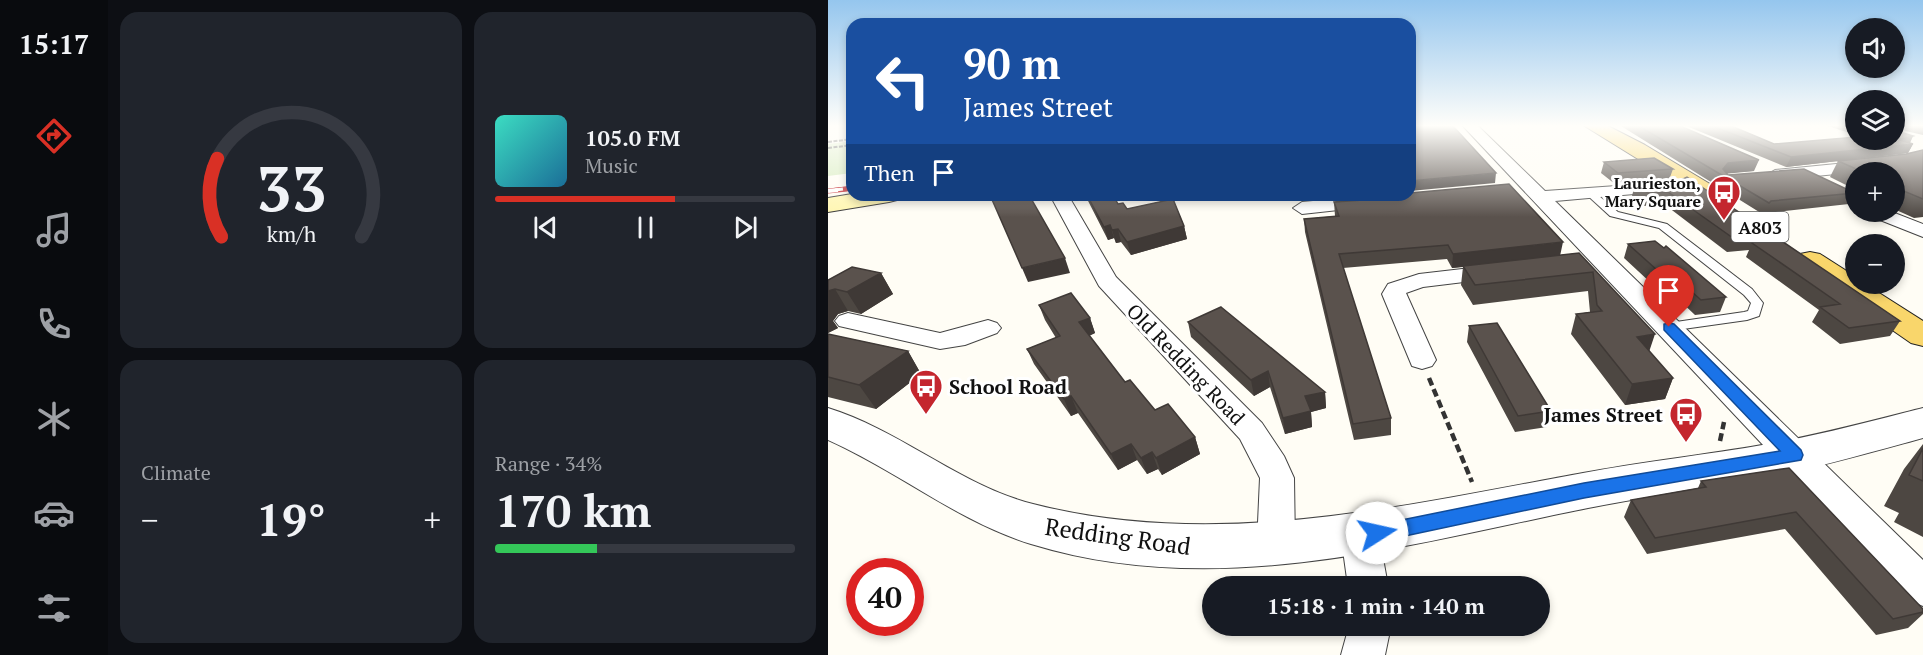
<!DOCTYPE html>
<meta charset="utf-8">
<style>
:root{--surface:#171b24;--page:#20242c;--text:#f1f3f6;--muted:#9ea1a6;--line:#363941;--accent:#d93025}
body{margin:0;font-family:"PT Serif",serif;background:var(--page);color:var(--text);height:100vh;display:flex;flex-direction:column;font-size:22px;white-space:nowrap}
*{box-sizing:border-box;margin:0}
p{font-size:20px;color:var(--muted)}
.icon{flex:none;width:33px;height:33px;fill:none;stroke:currentColor;stroke-width:2;stroke-linecap:round;stroke-linejoin:round}
.map{position:relative;flex:1;overflow:hidden}
.sheet{display:flex;flex-direction:column;gap:12px;padding:12px;background:#0d0f14;width:720px}
.sheet>*{flex:none}
.banner{position:absolute;left:18px;top:18px;width:570px;height:183px;border-radius:18px;box-shadow:0 3px 9px #0003;background:#1a4fa0;color:#fff;overflow:hidden}
.buttons{position:absolute;left:1017px;top:18px;display:grid;gap:12px}
.buttons a{display:grid;place-items:center;width:60px;height:60px;border-radius:50%;background:var(--surface);box-shadow:0 3px 9px #0003;font-size:30px}
.speed{position:absolute;left:18px;top:558px;display:flex;gap:12px;font-size:30px;font-weight:700;text-align:center}
.speed>*{display:grid;place-content:center;width:78px;height:78px;border-radius:50%;background:var(--surface);box-shadow:0 3px 9px #0003;line-height:1}
.speed .limit{border:9px solid #d22;background:#fff;color:#111}
.pin{position:absolute;display:grid;place-items:center;width:51px;height:51px;color:#fff;margin:-62px -26px;border-radius:50% 50% 50% 0;rotate:-45deg;box-shadow:0 0 6px #0007}
.pin .icon{rotate:45deg}
.me{position:absolute;width:66px;margin:-33px;rotate:80deg;stroke-linejoin:round;filter:drop-shadow(0 0 4px #0008)}
.turn{display:flex;align-items:center;gap:21px;height:126px;padding:0 18px;font-size:27px}
.turn .icon{width:78px;height:78px;stroke-width:2.5}
.turn b{display:block;font-size:42px;line-height:51px}
.then{display:flex;align-items:center;height:57px;padding:0 18px;background:#0003;gap:12px;font-size:22px}
.big{font-size:45px;font-weight:600;line-height:1.1}
.sheet .tile{flex:1;display:flex;flex-direction:column;justify-content:center;gap:9px;min-width:0;padding:0 21px;border-radius:18px;background:var(--page)}
.sheet .dial{align-items:center;gap:0}
.dial svg{height:156px;overflow:visible;fill:none;stroke:var(--line);stroke-width:7;stroke-linecap:round;text-anchor:middle}
.dial text{fill:var(--text);stroke:none}
.song{display:flex;align-items:center;gap:18px}
.cover{width:72px;height:72px;border-radius:9px;background:linear-gradient(135deg,hsl(170 70% 55%),hsl(200 70% 35%))}
.played{height:6px;border-radius:3px;background:linear-gradient(90deg,var(--accent) 60%,var(--line) 60%)}
.keys{display:flex;justify-content:space-around;direction:ltr}
.heat{display:flex;justify-content:space-between;align-items:center;font-size:33px;direction:ltr}
.charge{height:9px;border-radius:4px;background:linear-gradient(90deg,#34c759 34%,var(--line) 0)}
.sheet .tiles{flex:1;display:grid;gap:12px;grid-template-columns:repeat(2,1fr)}
.trip{position:absolute;left:374px;top:576px;width:348px;height:60px;border-radius:30px;background:var(--surface);box-shadow:0 3px 9px #0003;font-weight:600;line-height:60px;text-align:center}
main{display:flex;flex:1;min-height:0}
.menu{display:flex;flex-direction:column;width:108px;justify-content:space-around;align-items:center;background:#090b0e;color:var(--muted)}
.menu .icon{width:42px;height:42px}
.menu .active{color:var(--accent)}
.menu b{font-size:27px;color:var(--text)}
.map>svg:first-child{display:block}
.green{fill:#d5ebbd}
.lines{fill:none;stroke-linecap:round;stroke-linejoin:round}
.service-casing{stroke:#444;stroke-width:2}
.minor-casing{stroke:#444;stroke-width:2}
.tertiary-casing{stroke:#444;stroke-width:2}
.secondary-casing{stroke:#333;stroke-width:2}
.primary-casing{stroke:#222;stroke-width:2}
.path-far1{stroke:#333;stroke-width:2;stroke-dasharray:4 1.5;stroke-linecap:butt}
.path{stroke:#333;stroke-width:4.5;stroke-dasharray:8 4;stroke-linecap:butt}
.service{fill:#fff;fill-rule:evenodd}
.minor{fill:#fff;fill-rule:evenodd}
.tertiary{fill:#fff;fill-rule:evenodd}
.secondary{fill:#fff6b0;fill-rule:evenodd}
.primary{fill:#f9d66b;fill-rule:evenodd}
.rail-far1-casing{stroke:#c4262e;stroke-width:4.5}
.rail-casing{stroke:#c4262e;stroke-width:5}
.rail-far1{stroke:#fff;stroke-width:3;stroke-dasharray:8;stroke-linecap:butt}
.rail{stroke:#fff;stroke-width:4;stroke-dasharray:10;stroke-linecap:butt}
.wall{fill:#4d4742}
.shaded-wall{fill:#3f3936}
.building{fill:#5a524d;stroke:#3f3936;stroke-width:1.5}
.route{fill:#1a73e8;stroke:#114b97;stroke-width:1.5}
.labels{text-anchor:middle;dominant-baseline:central;stroke-width:6;stroke-linejoin:round;paint-order:stroke}
.far-poi-label{font-size:16px;font-weight:bold;fill:#111;stroke:#fff;text-anchor:end}
.shield{fill:#fff;stroke:#585858;stroke-width:1.5}
.shield-label{font-size:18px;font-weight:bold;fill:#111}
.street-label{font-size:20px;fill:#111;stroke:#fff}
.poi-label{font-size:20px;font-weight:bold;fill:#111;stroke:#fff;text-anchor:start}
.near-street-label{font-size:24px;fill:#111;stroke:#fff}
</style>
<main>
<nav class="menu">
<b>15:17</b>
<svg class="icon active" aria-label="directions" viewBox="0 0 24 24"><path d="M12 3l9 9-9 9-9-9zM9 14v-3h6M13 9l2 2-2 2"/></svg>
<svg class="icon" aria-label="music" viewBox="0 0 24 24"><path d="M9 18V5l10-2v13"/><circle cx="6" cy="18" r="3"/><circle cx="16" cy="16" r="3"/></svg>
<svg class="icon" aria-label="phone" viewBox="0 0 24 24"><path d="M5 4h4l2 5-3 2q2 4 5 5l2-3 5 2v4C11 20 4 13 5 4z"/></svg>
<svg class="icon" aria-label="climate" viewBox="0 0 24 24"><path d="M12 3v18M4 7l16 10M4 17L20 7"/></svg>
<svg class="icon" aria-label="car" viewBox="0 0 24 24"><path d="M5 17H2v-5l4-1 3-4h7l3 4 3 1v5h-3M9 17h6M6 11h13"/><circle cx="7" cy="17" r="2"/><circle cx="17" cy="17" r="2"/></svg>
<svg class="icon" aria-label="filters" viewBox="0 0 24 24"><path d="M4 7h16M4 17h16"/><circle cx="9" cy="7" r="2"/><circle cx="15" cy="17" r="2"/></svg>
</nav>
<section class="sheet">
<div class="tiles">
<div class="tile dial"><svg viewBox="0 0 100 80">
<path d="M14 69A42 42 0 1 1 86 69"/>
<path d="M14 69A42 42 0 0 1 12 29" stroke="#d93025"/>
<text x="50" y="56" font-size="32" font-weight="700">33</text>
<text x="50" y="72" font-size="11">km/h</text>
</svg></div>
<div class="tile">
<div class="song"><i class="cover"></i><div><b>105.0 FM</b><p>Music</p></div></div>
<div class="played"></div>
<div class="keys"><svg class="icon" aria-label="previous" viewBox="0 0 24 24"><path d="M18 5L8 12l10 7zM5 5v14"/></svg><svg class="icon" aria-label="pause" viewBox="0 0 24 24"><path d="M8 5v14M16 5v14"/></svg><svg class="icon" aria-label="next" viewBox="0 0 24 24"><path d="M6 5l10 7-10 7zM19 5v14"/></svg></div>
</div>
<div class="tile"><p>Climate</p>
<div class="heat"><a>−</a><b class="big">19°</b><a>+</a></div>
</div>
<div class="tile"><p>Range · 34%</p><b class="big">170 km</b><div class="charge"></div></div>
</div>
</section>
<div class="map">
<svg width="1095" height="655" viewBox="0 0 1095 655">
<rect width="100%" height="100%" fill="#fffdf5"/>
<path class="green" d="M24 141V173L0 176V144Z"/>
<g class="lines">
<defs>
<path id="service" d="M759 191H765L790 212 839 224 924 289 935 303 931 316 919 320 841 331 836 330 834 327 836 324 841 323 916 312 920 311 923 303 916 295 831 228 782 216 759 195Z
M310 195H320L321 196 316 199Z"/>
<path id="minor" d="M634 125H649L717 191 846 182 849 186 846 190 840 191 727 201 1095 560V606L1081 600Z
M1095 152V162L1069 168 947 180 939 175 947 170 1069 158Z
M222 195H240L288 277 434 423 456 456 466 478 467 545 461 557 448 562 435 557 429 545 432 478 412 439 271 286Z
M540 196 547 198 549 202 547 206 474 214 465 208 474 202Z
M1039 212H1064L1095 224V237L1042 216Z
M669 265 677 267 680 272 677 277 595 287 578 293 608 360 604 366 594 369 584 366 554 294 560 284 591 274Z
M20 313 112 333 160 320 169 323 173 328 169 333 137 345 112 349 11 326 7 321 11 316Z
M532 520 545 524 551 536 560 586H520L513 536 519 524Z
M521 626H563L557 655H513Z"/>
<path id="tertiary" d="M0 408C72 430 133 486 205 504 389 551 573 506 755 473 817 461 879 455 940 444 992 435 1044 421 1095 408V438C1044 452 992 467 940 477 880 489 820 496 760 508 577 545 388 601 203 544 129 521 70 471 0 440Z"/>
<path id="secondary" d="M24 194V195H73L69 200 61 202 0 212V198Z"/>
<path id="primary" d="M755 125H778L817 145 902 196 906 201 902 206H886Z
M982 252 992 254 1028 277V284H1037L1095 321V346L1083 343 972 266 968 260 972 254Z"/>
</defs>
<use href="#service" class="service-casing"/>
<use href="#minor" class="minor-casing"/>
<use href="#tertiary" class="tertiary-casing"/>
<use href="#secondary" class="secondary-casing"/>
<use href="#primary" class="primary-casing"/>
<path class="path-far1" d="M0 142 24 139
M0 148 24 145"/>
<path class="path" d="M601 378 644 482
M892 441 896 422"/>
<use href="#service" class="service"/>
<use href="#minor" class="minor"/>
<use href="#tertiary" class="tertiary"/>
<use href="#secondary" class="secondary"/>
<use href="#primary" class="primary"/>
<defs>
<path id="rail-far1" d="M7 190 24 188"/>
<path id="rail" d="M0 191 19 189"/>
</defs>
<use href="#rail-far1" class="rail-far1-casing"/>
<use href="#rail" class="rail-casing"/>
<use href="#rail-far1" class="rail-far1"/>
<use href="#rail" class="rail"/>
</g>
<path class="wall" d="M793 125H850L926 171 899 173 900 175 1027 193 1021 204 938 213 936 215 793 126Z
M856 125H901L946 144 1066 140V125H1095V135L1069 129V131L1085 136 1082 143 1085 144 1080 153 1020 160 1078 154 1095 150V217L1086 218 1066 209V172H1028V190L1002 177 1010 161 958 167Z
M997 125H1028V135Z
M776 162 845 169 841 180 787 184 773 173Z
M853 180 1072 321 1062 336 1012 344 984 322 991 310 918 257 921 250 899 252 836 204 816 206 804 196 807 184Z
M257 195H285L290 204 299 209 340 200 336 195H375L346 201 356 226 359 239 303 255 293 242 288 243 286 238 280 240Z
M548 196 732 255 751 253 821 351 845 378 837 399 797 405 743 334 748 314 762 312 760 291 645 305 633 285 635 267 624 268 619 259 515 268 563 418V435L526 440 477 232 476 219 507 216 506 202 548 199Z
M800 244 898 297 892 312 867 315 833 283 824 284 796 258Z
M53 273 65 294 33 314 20 311 10 314 5 321 10 328 0 333V280Z
M211 305 262 318 267 333 261 336 297 382 327 410 367 437 372 454 334 475 330 469 319 474 309 460 290 470 250 413 243 416 206 364 199 349 228 338 217 320Z
M360 322 497 392 498 408 483 412 484 427 457 434 442 387 426 396 363 337Z
M641 326 723 411 719 427 687 432 639 342Z
M0 334 80 351 93 374 48 409 0 397Z
M1095 444V537L1066 522 1071 513 1056 506 1076 469Z
M961 468 1095 609V614L1080 628 1048 635 957 529 819 554 796 517 803 500 870 488 873 481Z"/>
<path class="shaded-wall" d="M1085 136 1081 144H1085L1080 153 958 167 963 157 1070 145 1074 139Z
M931 160 926 171 896 174 895 169 900 163Z
M668 173 667 183 582 191V181Z
M340 195H375L342 202Z
M461 195H481L461 197Z
M282 225 286 238 280 240 276 227Z
M356 226 359 239 303 255 299 242Z
M290 229 293 242 288 243 284 230Z
M735 242 732 256 624 268 625 254Z
M237 258 242 273 200 282 194 268Z
M838 269 833 283 824 284 829 270Z
M53 273 65 294 33 314 19 292Z
M7 289 20 311 10 314 5 321 10 328 0 333V291Z
M262 318 267 333 256 338 251 322Z
M827 334 820 355 809 337Z
M80 351 93 374 48 409 31 385Z
M440 371 442 387 426 396 423 380Z
M845 378 837 399 797 405 804 384Z
M497 392 498 408 483 412 484 427 457 434 455 418 477 396Z
M243 396 250 413 243 416 236 399Z
M367 437 372 454 334 475 328 458Z
M303 444 309 460 290 470 283 454Z
M324 452 330 469 319 474 313 458Z"/>
<path class="building" d="M582 125H624L668 173 582 181Z
M809 125H850L931 160 900 163 895 169 900 175 976 169 1027 193 943 201 941 203Z
M882 125H901L946 144 1028 137V140H1066V138L1085 144 963 157Z
M1066 125H1069V131L1085 136 1074 139 1066 137Z
M1095 150V199L1066 187V172H1035L1010 161 1078 154Z
M826 158 845 169 790 173 776 162Z
M859 177 1072 321 1021 328 992 307 1012 304 924 243 930 235 905 238 840 192 820 193 807 184 853 180Z
M681 184 735 242 625 254 620 245 511 254 563 418 525 424 476 219 511 216 506 202 549 199 548 196 563 195H582V193Z
M162 195H201L237 258 194 268Z
M259 195H285L290 204 295 203 299 209 345 199 356 226 299 242 290 229 284 230 282 225 276 227Z
M827 241 836 248 838 246 898 297 873 300 838 269 829 270 800 244Z
M751 253 827 334 809 337 845 378 804 384 748 314 774 311 769 305 765 272 647 285 635 266Z
M24 267 53 273 19 292 7 289 0 291V280Z
M243 293 262 318 251 322 297 382 302 380 327 410 340 404 367 437 328 458 324 452 313 458 303 444 283 454 243 396 236 399 199 349 232 336 211 305Z
M393 307 497 392 477 396 483 411 455 418 440 371 423 380 360 322Z
M669 323 723 411 690 416 641 326Z
M0 334 80 351 31 385 0 377Z
M1095 448V481L1081 475Z
M961 468 1095 609V612L1065 619 968 512 827 538 803 500 878 487 873 481Z"/>
<linearGradient id="sky" x2="0" y2="1"><stop stop-color="#95c6ee"/><stop offset="0.58" stop-color="#fffefa"/><stop offset="1" stop-color="#fffefa" stop-opacity="0"/></linearGradient>
<rect width="1095" height="217" fill="url(#sky)"/>
<path class="route" d="M841 323 846 324 973 450 975 455 973 460 756 498 549 542 542 540 539 533 542 527 549 525 756 483 952 451 836 330V324Z"/>
<defs>
<symbol id="bus-pin" viewBox="-11 -11 22 30"><path d="M0 17L-7.5 6A9.5 9.5 0 1 1 7.5 6Z" fill="#c4262e" stroke="#fff"/><path d="M-5-6H5V4H4V6H2V4H-2V6H-4V4H-5ZM-3.5-4V0h7V-4ZM-3.5 1.2v1.5H-2V1.2ZM2 1.2v1.5H3.5V1.2Z" fill="#fff"/></symbol>
</defs>
<g fill-rule="evenodd">
<use href="#bus-pin" x="877" y="173" width="38" height="52"/>
<use href="#bus-pin" x="79" y="367" width="38" height="52"/>
<use href="#bus-pin" x="839" y="395" width="38" height="52"/>
</g>
<g class="labels">
<g class="far-poi-label">
<text x="873" y="183">Laurieston,<tspan x="873" dy="18">Mary Square</tspan></text>
</g>
<rect class="shield" x="903.5" y="212" width="57" height="30" rx="4.5"/>
<g class="shield-label">
<text x="932" y="227">A803</text>
</g>
<g class="street-label">
<text transform="translate(358 364) rotate(46)">Old Redding Road</text>
</g>
<g class="poi-label">
<text x="121" y="386">School Road</text>
<text x="835" y="414" text-anchor="end">James Street</text>
</g>
<g class="near-street-label">
<text transform="translate(290 536) rotate(8)">Redding Road</text>
</g>
</g>
</svg>
<div class="buttons">
<a><svg class="icon" aria-label="sound" viewBox="0 0 24 24"><path d="M4 9h4l5-4v14l-5-4H4zM17 9q2 3 0 6"/></svg></a>
<a><svg class="icon" aria-label="layers" viewBox="0 0 24 24"><path d="M12 4l9 5-9 5-9-5zM3 14l9 5 9-5"/></svg></a>
<a>+</a>
<a>−</a>
</div>
<div class="speed"><div class="limit">40</div></div>
<div class="pin" style="left:841px;top:327px;background:#d93025"><svg class="icon" aria-label="arrive" viewBox="0 0 24 24"><path d="M6 21V4h12l-3 4 3 4H6"/></svg></div>
<svg class="me" style="left:549px;top:533px" viewBox="-20 -20 40 40"><circle r="19" fill="#fff"/><path d="M0-13L10 11 0 6-10 11z" fill="#1a73e8"/></svg>
<div class="trip">15:18 · 1 min · 140 m</div>
<div class="banner">
<div class="turn"><svg class="icon" aria-label="left" viewBox="0 0 24 24"><path d="M17 20v-9H6M10 6l-5 5 5 5"/></svg><div><b>90 m</b>James Street</div></div>
<div class="then">Then<svg class="icon" aria-label="arrive" viewBox="0 0 24 24"><path d="M6 21V4h12l-3 4 3 4H6"/></svg></div>
</div>
</div>
</main>
